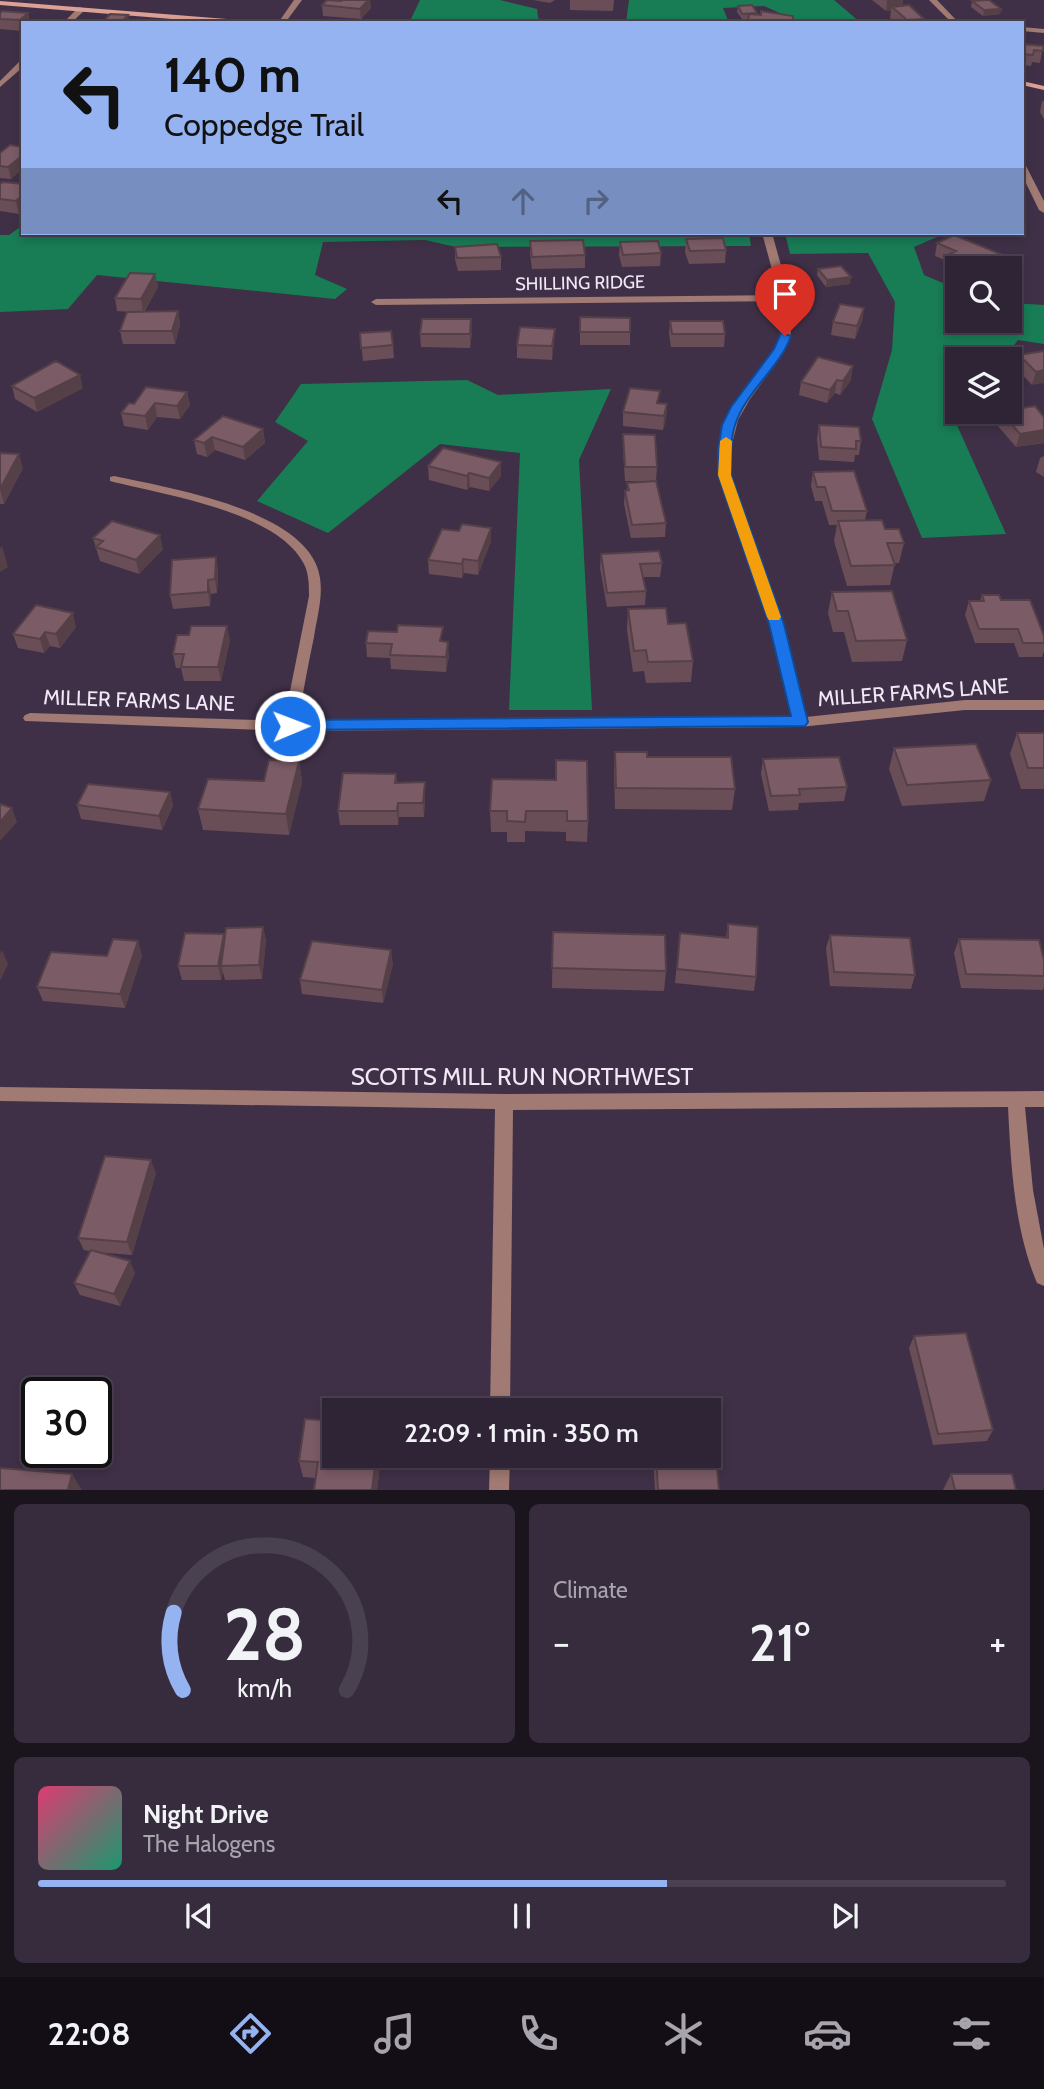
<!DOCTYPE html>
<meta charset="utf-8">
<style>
:root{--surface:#2f2435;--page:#372c3d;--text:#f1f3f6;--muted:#a7a4ad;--line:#4a4150;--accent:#95b2f1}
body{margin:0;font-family:Cabin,sans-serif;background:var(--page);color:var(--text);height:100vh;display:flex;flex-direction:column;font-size:26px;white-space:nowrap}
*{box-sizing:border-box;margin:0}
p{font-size:23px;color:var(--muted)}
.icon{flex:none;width:38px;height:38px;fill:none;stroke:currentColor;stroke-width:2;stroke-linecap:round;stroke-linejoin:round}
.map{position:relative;height:1490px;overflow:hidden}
.sheet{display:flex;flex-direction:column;gap:14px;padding:14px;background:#1a141d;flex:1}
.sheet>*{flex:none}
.guide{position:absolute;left:21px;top:21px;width:1003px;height:214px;border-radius:0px;box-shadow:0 4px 10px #0003,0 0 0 2px var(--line);background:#95b2f1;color:#111;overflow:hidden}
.tools{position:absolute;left:945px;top:256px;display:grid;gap:14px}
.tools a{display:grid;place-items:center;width:77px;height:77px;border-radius:0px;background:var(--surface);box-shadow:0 4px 10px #0003,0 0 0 2px var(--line);font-size:35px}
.speed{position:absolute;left:21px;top:1377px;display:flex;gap:14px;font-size:35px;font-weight:700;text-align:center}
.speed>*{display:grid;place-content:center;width:91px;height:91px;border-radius:50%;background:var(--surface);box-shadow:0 4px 10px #0003,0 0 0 2px var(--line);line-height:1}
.speed .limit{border:4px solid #111;border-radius:10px;background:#fff;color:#111}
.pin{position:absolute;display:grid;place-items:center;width:60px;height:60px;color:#fff;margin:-72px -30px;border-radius:50% 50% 50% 0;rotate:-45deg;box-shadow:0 0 7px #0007}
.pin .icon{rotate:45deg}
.me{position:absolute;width:77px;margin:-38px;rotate:89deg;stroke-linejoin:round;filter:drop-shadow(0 0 5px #0008)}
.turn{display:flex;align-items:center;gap:24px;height:147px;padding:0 28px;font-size:32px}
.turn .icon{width:91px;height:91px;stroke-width:2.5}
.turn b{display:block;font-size:49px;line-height:60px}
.lanes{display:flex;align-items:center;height:66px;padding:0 28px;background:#0003;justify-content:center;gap:35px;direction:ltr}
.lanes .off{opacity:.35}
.big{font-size:52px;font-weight:600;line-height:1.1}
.sheet .card{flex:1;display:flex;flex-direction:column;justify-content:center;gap:10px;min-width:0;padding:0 24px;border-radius:10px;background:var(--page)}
.sheet .dial{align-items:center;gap:0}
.dial svg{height:182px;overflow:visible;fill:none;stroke:var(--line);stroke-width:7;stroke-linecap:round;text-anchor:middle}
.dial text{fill:var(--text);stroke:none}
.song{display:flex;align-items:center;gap:21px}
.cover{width:84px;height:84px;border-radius:10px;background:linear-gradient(135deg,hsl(340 70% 55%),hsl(160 70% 35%))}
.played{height:7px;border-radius:4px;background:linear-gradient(90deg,var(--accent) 65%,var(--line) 65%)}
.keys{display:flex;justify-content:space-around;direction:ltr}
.heat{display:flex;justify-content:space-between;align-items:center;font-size:38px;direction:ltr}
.sheet .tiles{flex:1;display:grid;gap:14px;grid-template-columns:1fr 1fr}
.card:last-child{grid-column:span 2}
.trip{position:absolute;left:322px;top:1398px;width:399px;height:70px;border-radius:0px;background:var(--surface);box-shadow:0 4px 10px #0003,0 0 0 2px var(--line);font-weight:600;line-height:70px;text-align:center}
.dock{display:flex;height:112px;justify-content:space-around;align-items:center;background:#130e15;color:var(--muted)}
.dock .icon{width:49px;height:49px}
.dock .current{color:var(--accent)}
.dock b{font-size:32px;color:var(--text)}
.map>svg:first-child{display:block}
.forest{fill:#187c55}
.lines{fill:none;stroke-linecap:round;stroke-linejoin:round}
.street{fill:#a07a73;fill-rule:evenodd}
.secondary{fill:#dca094;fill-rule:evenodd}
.wall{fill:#694e58}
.shaded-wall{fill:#554047}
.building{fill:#7a5b66;stroke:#554047;stroke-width:2}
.route{fill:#1a73e8;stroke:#114b97;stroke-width:2}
.slow{fill:#f59e0b}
.labels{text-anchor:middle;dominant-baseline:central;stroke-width:7;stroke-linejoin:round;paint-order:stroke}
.far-street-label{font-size:18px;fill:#f1e8f6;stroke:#3f3047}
.street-label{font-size:21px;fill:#f1e8f6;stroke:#3f3047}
.near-street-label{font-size:24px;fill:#f1e8f6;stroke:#3f3047}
</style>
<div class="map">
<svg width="1044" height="1491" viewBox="0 0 1044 1491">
<rect width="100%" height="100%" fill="#3f3047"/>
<path class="forest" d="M420 0H500L537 9 539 23H409Z
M629 0H834L861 23H802L764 6 723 8 729 23H626Z
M23 225V233H749L751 246 456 247 425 240 323 242 315 275 347 289 335 299 97 275 68 309 0 312V235H9Z
M785 233H946L914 247 924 275 957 289V320H1010V303L1044 305V344L1018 340 1003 359H957V411H964L956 423 1006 534 922 538 872 419 892 350 895 302 868 253 790 254Z
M467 380 498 395 611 389 579 460 592 710H509L520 453 440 444 328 533 257 501 308 441 275 422 301 384Z"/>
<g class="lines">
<path class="street" d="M294 0H302L285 23H278Z
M929 0H937L959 23H952Z
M79 7 86 9 71 23H63Z
M1022 27 1044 29V33L1022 31Z
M20 61H23V67L0 87V81Z
M1022 163 1026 166 1044 201V213L1039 210 1022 175Z
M762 233H772L790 298 792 324 790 337 784 352 750 399 738 420 732 444 730 475 782 624 806 717 965 700H1044V710H965L800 727 290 731 25 721 23 718 25 715 30 713 284 721 309 596C309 586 309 574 304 564 277 511 164 495 110 481V477L114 476C168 488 311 510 320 578 323 598 317 617 314 637 308 665 303 693 298 721L792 717 770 624 718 475 720 444 727 420 739 398 771 356 778 342 782 324 780 301 376 305 371 302 376 299 779 295Z
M0 1087 504 1094 1044 1091V1107H1025L1033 1190 1044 1249V1286L1037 1283C1014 1228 1011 1166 1008 1107L513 1110 510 1410H490L495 1109 0 1101Z
M490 1456H510L509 1491H489Z"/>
<path class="secondary" d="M0 1 252 21 255 23H221L0 5Z
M1022 81 1044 86V90L1022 85Z"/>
</g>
<path class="wall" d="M343 0H370L371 8 361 19 323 16 322 5 341 1Z
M533 0H555L550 3Z
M570 0H614L613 11 570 10Z
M872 0H903L902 6 923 23H896L890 18 891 11H886Z
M972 1 1001 9 1000 14 983 16 971 7Z
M738 6 757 13V15L793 23H748V19H742L737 12Z
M0 13H28L30 23H23L22 31 0 29Z
M1022 44 1043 46 1040 63 1032 62 1031 66 1022 65Z
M1042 101H1044V119L1040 112Z
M23 147 11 179 0 178V153Z
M0 184H23L19 214 0 211Z
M954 235 1015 260 1012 273 1010 275V268H957V273L945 268 947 261 935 256 937 243Z
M686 239 726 250 725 263 689 264 685 252Z
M530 241 585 255V268L532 269 530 254Z
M620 242 661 253 660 266 622 267 619 255Z
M455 247 501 257V270L458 271 455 259Z
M818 269 850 284 826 287 817 275Z
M155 274 158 287 144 312 178 311 180 324 175 344H123L120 331 131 312 117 311 115 298Z
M864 308 862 321 855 339 831 335 833 322Z
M580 317 630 332V345H580Z
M670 321 725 334 724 347H671L669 334Z
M555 329 554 342 552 360 517 358V345Z
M360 333 393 345 394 358 363 361Z
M472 333 470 348 421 347 420 334Z
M1044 351 1032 385 1016 368 1019 355Z
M818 357 851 380 840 395 835 393 827 403 799 395 801 382Z
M12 386 83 388 37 412 15 399Z
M187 392 190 405 180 419 157 417 148 430 124 426 121 413 134 404Z
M659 404H667L666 418 663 430 623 426V412Z
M1001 412 1044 417V443L1016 447 997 425Z
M223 416 263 429 265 443 245 460 215 450 207 457 197 454 194 440Z
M819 425 861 441 859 455H855L854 462 819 460 817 438Z
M623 434 657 467 656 481H625L623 448Z
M0 453 23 468 4 504H0Z
M1044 456V477L1036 472 1040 458Z
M428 466 501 476 489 491 470 487 467 490 429 480Z
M813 472 867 511 865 520 885 529 904 543 899 563H895L890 585 847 586 834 541 837 525H829L822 501H815L811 486Z
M627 483 666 523 665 537 631 538 624 504 625 491 627 490Z
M93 538 163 549 139 574 100 561Z
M491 541 478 575 464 573 462 578 429 574 428 560Z
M601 554 662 563 660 577H643L646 591 645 605 607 607 600 568Z
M218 570 217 593 211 594 210 606 173 609 170 595Z
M832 592 907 640 902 661 852 662 844 632H833L828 613Z
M982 595 1001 600 1044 636V651L1042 657H1019L1014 643H975L965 615 969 601H980Z
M628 609 668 624 693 661 691 682 646 683 644 671 633 672 627 630Z
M76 627 60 648 50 646 44 653 18 648 13 634Z
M230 640 221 681H184L181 668H176L173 654Z
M443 642 449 656 446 672 391 669 390 658 367 657 366 643Z
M1017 733H1044V789H1021L1010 754Z
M894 748 991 780 984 801 902 806 889 769Z
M615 752 735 789 732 810 615 809 614 773Z
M763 759 847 787 844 801 799 803 798 810 769 811 761 774Z
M556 760 588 821 587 842 566 841V832L525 831V842H507V832H491L490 811 556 780Z
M299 761 302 782 289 835 203 830 198 809 264 781Z
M396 774 397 783 425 782V797L424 817H399L398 825H340L338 811Z
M170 792 173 806 162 830 81 819 77 805Z
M728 924 756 977 754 991 675 983 680 933 726 937Z
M263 927 266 941 262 979 225 980 223 972 221 980H182L178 966 225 938Z
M553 932 666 971 664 991 552 988Z
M830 935 915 975 911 989 830 986 826 948Z
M959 939 1044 960V987L1043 990 961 988 954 953Z
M142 955 125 1008 43 1001 37 987 107 956Z
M393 964 383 1003 302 994 300 980Z
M156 1173 132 1255 96 1252 135 1273 120 1306 80 1295 74 1283 90 1251 84 1250 78 1238Z
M914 1336 993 1430 987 1441 933 1445 909 1348Z
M711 1405 719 1490H655L653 1456H709V1410H651L652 1406Z
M334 1456H381L377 1490 316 1478 303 1477 299 1461Z
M951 1474 1016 1490H943Z"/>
<path class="shaded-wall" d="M368 0H370L371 8 361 19 360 9Z
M887 0H903L902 9 892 7 891 11H886Z
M1001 9 1000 14 983 16 984 10Z
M28 13 30 23H23L22 31 20 20Z
M128 15 130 23H121Z
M924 19 923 23H906L907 20Z
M23 155V169L11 179 8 167Z
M23 195V211L19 214 16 201Z
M968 259 966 268H962L963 262Z
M1015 260 1012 273 1010 275V268H1003Z
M155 274 158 287 143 312 141 299Z
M851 277 850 284 826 287 827 280Z
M864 308 862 321 855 339 857 326Z
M178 311 180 324 175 344 172 331Z
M471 319 472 333 470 348V334Z
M555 329 554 342 552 360V346Z
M853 366 851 380 840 395 843 381Z
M1044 370V383L1032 385 1036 372Z
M80 375 83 388 37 412 34 398Z
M837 380 835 393 827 403 830 390Z
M187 392 190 405 180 419 177 406Z
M155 403 157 417 148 430 145 416Z
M667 404 666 418 663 430 664 416Z
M263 429 265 443 245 460 243 447Z
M1044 430V443L1016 447 1020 434Z
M212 437 215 450 207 457 204 443Z
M19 454 23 468 4 504 0 489Z
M501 462V476L489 491V478Z
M469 473 470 487 467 490V476Z
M491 528V541L478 575V561Z
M160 535 163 549 139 574 136 560Z
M2 546 8 567 0 572V548Z
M216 557 218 570 217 593 215 579Z
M463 559 464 573 462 578V564Z
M208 580 211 594 210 606 208 592Z
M73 613 76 627 60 648 56 634Z
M227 626 230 640 221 681 218 667Z
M45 632 50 646 44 653 40 639Z
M448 642 449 656 446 672V657Z
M299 761 302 782 289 835 286 814Z
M425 782V797L424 817 423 803Z
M170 792 173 806 162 830 159 816Z
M398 803 399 817 398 825 397 811Z
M12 808 17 822 0 841V822Z
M263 927 266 941 262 979 259 965Z
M224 934 227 948 221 966 223 972 221 980 218 966Z
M138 941 142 955 125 1008 120 994Z
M2 950 8 964 0 981V954Z
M391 950 393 964 383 1003 382 990Z
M151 1160 156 1173 132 1255 127 1242Z
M130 1261 135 1273 120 1306 114 1294Z
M376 1456H381L377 1490H372Z
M72 1474 82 1490H68Z"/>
<path class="building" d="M327 0 341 1 343 0H368L360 9 322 5Z
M986 0H989L1001 9 984 10 972 1Z
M752 5 757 13 742 14 738 6Z
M909 5 924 19 907 20 892 7Z
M2 11 28 13 20 20 0 19V13Z
M761 11 793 16V23L748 21 749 14 761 15Z
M110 14 128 15 121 23H102Z
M1022 44 1043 46V51L1034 50 1033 55 1022 54Z
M10 145 23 147V155L8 167 0 166V153Z
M3 182 23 184V195L16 201 0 199V184Z
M954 235 1015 260 1003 268H992L968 259 963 262 948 255 956 251 937 243Z
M723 238 726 250 690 251 686 239Z
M583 240 585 255 532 257 530 241Z
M658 241 661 253 623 255 620 242Z
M497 244 501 257 457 258 455 247Z
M841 266 851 277 827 280 818 269Z
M130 273 155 274 141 299 115 298Z
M840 304 864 308 857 326 833 322Z
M178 311 172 331H120L127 312Z
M580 317 630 318V332H580Z
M422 319H471L470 334H420Z
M670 321H723L725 334H672Z
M520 327 555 329 552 346 517 345Z
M391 331 393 345 361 348 360 333Z
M1044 351V370L1036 372 1019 355Z
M818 357 853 366 843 381 837 380 830 390 801 382Z
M56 361 80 375 34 398 12 386Z
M146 387 187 392 177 406 155 403 145 416 121 413 129 403 134 404Z
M630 388 660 391 657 403 667 404 664 416 623 412Z
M1035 406 1044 417V430L1020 434 1001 412 1010 411V410Z
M223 416 263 429 243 447 212 437 204 443 194 440Z
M819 425 859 427 861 441H856V449L821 447Z
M623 434 655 435 657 467H625Z
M443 448 501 462 489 478 469 473 467 476 428 466Z
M0 453 19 454 0 489Z
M854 471 867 511H832L825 487H817L813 472Z
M656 481 666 523 632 525 625 491 629 490 627 483Z
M882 520 885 529H899L904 543H887L895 565 851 566 838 521Z
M112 521 160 535 136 560 96 547 103 541 93 538Z
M462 524 491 528 478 561 463 559 462 564 428 560 442 529 459 531Z
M659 551 662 563 640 564 646 591 607 593 601 554Z
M216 557 215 579 208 580V592L170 595 172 560Z
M892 591 907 640 856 641 848 611H837L832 592Z
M982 595H999L1001 600H1030L1044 636V643H1023L1018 629H979L969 601H984Z
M36 605 73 613 56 634 45 632 40 639 13 634Z
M666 608 668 624 686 623 693 661 648 662 646 650 634 651 628 609Z
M398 625 443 627 440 641 448 642 446 657 390 655 392 644 366 643 368 631 397 632Z
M191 626H227L218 667H181L184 654H173L177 635H189Z
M1017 733H1044V768H1028Z
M976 744 991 780 907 785 894 748Z
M615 752H647V757H731L735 789 616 788Z
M839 757 847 787 799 789 800 795 771 796 763 759Z
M269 760 299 761 286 814 198 809 208 779 264 781Z
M556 760 587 761 588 821H567V811H526L525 822 507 821V811H490L492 779 556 780Z
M343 773 396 774 395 783 425 782 423 803H398L397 811H338Z
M88 784 170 792 159 816 77 805Z
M0 804 12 808 0 822Z
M728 924 758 927 756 977 677 969 680 933 728 938Z
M263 927 259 965 221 966 226 928Z
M553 932 665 935 666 971 552 968Z
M185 933 224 934 218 966H178Z
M830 935 910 938 915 975 834 972Z
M113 939 138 941 120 994 37 987 51 952 107 956Z
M959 939 1039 940 1044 960V976L966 974Z
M312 941 391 950 382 990 300 980Z
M105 1156 151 1160 127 1242 78 1238Z
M91 1250 130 1261 114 1294 74 1283Z
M966 1333 993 1430 938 1434 914 1336Z
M325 1399 383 1403 382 1410H334V1456H376L372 1490H314L318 1462 299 1461 305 1419 321 1420Z
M711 1405 719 1490H658L656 1456H709V1410H653L652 1406Z
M0 1468 72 1474 68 1490H0Z
M951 1474H1012L1016 1490H955Z"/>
<path class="route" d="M781 333 791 336C779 369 746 391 735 425 730 441 731 459 731 475L784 624 808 722 805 726 285 730 282 726 290 720 791 716 769 624 718 475V450L722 425 731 407 774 349Z"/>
<path class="slow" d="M726 437 732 441 731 475 781 617 779 620H769L767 617 718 475 720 441Z"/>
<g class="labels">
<g class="far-street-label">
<text transform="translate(580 283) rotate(-1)">SHILLING RIDGE</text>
</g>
<g class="street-label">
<text transform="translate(913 692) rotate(-4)">MILLER FARMS LANE</text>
<text transform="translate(139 700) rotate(2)">MILLER FARMS LANE</text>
</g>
<g class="near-street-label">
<text x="522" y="1076">SCOTTS MILL RUN NORTHWEST</text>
</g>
</g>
</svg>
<div class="tools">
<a><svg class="icon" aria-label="search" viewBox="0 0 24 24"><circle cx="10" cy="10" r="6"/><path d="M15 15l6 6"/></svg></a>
<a><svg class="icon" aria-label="layers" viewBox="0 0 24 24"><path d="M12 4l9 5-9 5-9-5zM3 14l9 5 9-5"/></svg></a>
</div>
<div class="speed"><div class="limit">30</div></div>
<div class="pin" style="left:785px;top:336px;background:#d93025"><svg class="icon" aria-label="arrive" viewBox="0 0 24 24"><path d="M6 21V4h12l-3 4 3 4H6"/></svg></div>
<svg class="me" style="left:290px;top:726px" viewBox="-20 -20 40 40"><circle r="17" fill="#1a73e8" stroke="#fff" stroke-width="3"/><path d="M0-11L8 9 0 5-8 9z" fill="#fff"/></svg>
<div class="trip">22:09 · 1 min · 350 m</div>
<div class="guide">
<div class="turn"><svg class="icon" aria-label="left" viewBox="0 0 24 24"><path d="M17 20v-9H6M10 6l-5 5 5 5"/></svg><div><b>140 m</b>Coppedge Trail</div></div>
<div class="lanes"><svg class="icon" aria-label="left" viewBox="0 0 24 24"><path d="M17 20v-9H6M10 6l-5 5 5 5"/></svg><svg class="icon off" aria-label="ahead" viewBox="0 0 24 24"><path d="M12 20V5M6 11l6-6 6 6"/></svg><svg class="icon off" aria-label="right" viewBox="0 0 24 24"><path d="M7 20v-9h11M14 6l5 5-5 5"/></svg></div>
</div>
</div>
<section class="sheet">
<div class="tiles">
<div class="card dial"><svg viewBox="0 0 100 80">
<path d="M14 69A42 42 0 1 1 86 69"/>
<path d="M14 69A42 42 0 0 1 10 35" stroke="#95b2f1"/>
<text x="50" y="56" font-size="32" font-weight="700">28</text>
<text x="50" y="72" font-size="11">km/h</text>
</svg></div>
<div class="card"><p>Climate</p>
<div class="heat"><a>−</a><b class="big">21°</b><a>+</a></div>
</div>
<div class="card">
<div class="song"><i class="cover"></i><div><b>Night Drive</b><p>The Halogens</p></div></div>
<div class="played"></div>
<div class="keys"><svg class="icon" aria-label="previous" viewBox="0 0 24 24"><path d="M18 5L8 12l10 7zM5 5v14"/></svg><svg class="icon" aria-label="pause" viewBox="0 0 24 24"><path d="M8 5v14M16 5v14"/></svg><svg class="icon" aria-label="next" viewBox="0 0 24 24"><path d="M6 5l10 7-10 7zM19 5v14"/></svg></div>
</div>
</div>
</section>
<nav class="dock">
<b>22:08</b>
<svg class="icon current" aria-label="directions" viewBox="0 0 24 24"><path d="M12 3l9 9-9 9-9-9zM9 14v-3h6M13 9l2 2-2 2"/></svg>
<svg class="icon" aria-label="music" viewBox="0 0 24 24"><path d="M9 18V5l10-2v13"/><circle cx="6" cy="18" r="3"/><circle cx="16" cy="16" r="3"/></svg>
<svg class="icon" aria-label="phone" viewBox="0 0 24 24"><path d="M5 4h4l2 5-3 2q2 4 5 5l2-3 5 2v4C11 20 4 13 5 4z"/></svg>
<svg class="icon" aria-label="climate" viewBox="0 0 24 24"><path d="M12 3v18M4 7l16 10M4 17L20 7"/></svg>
<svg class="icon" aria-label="car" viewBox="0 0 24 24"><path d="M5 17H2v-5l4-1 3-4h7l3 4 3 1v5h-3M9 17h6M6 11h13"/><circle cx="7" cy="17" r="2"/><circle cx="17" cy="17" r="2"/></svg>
<svg class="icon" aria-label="filters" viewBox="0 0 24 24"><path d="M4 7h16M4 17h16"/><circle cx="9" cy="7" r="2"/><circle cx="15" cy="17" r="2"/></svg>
</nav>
